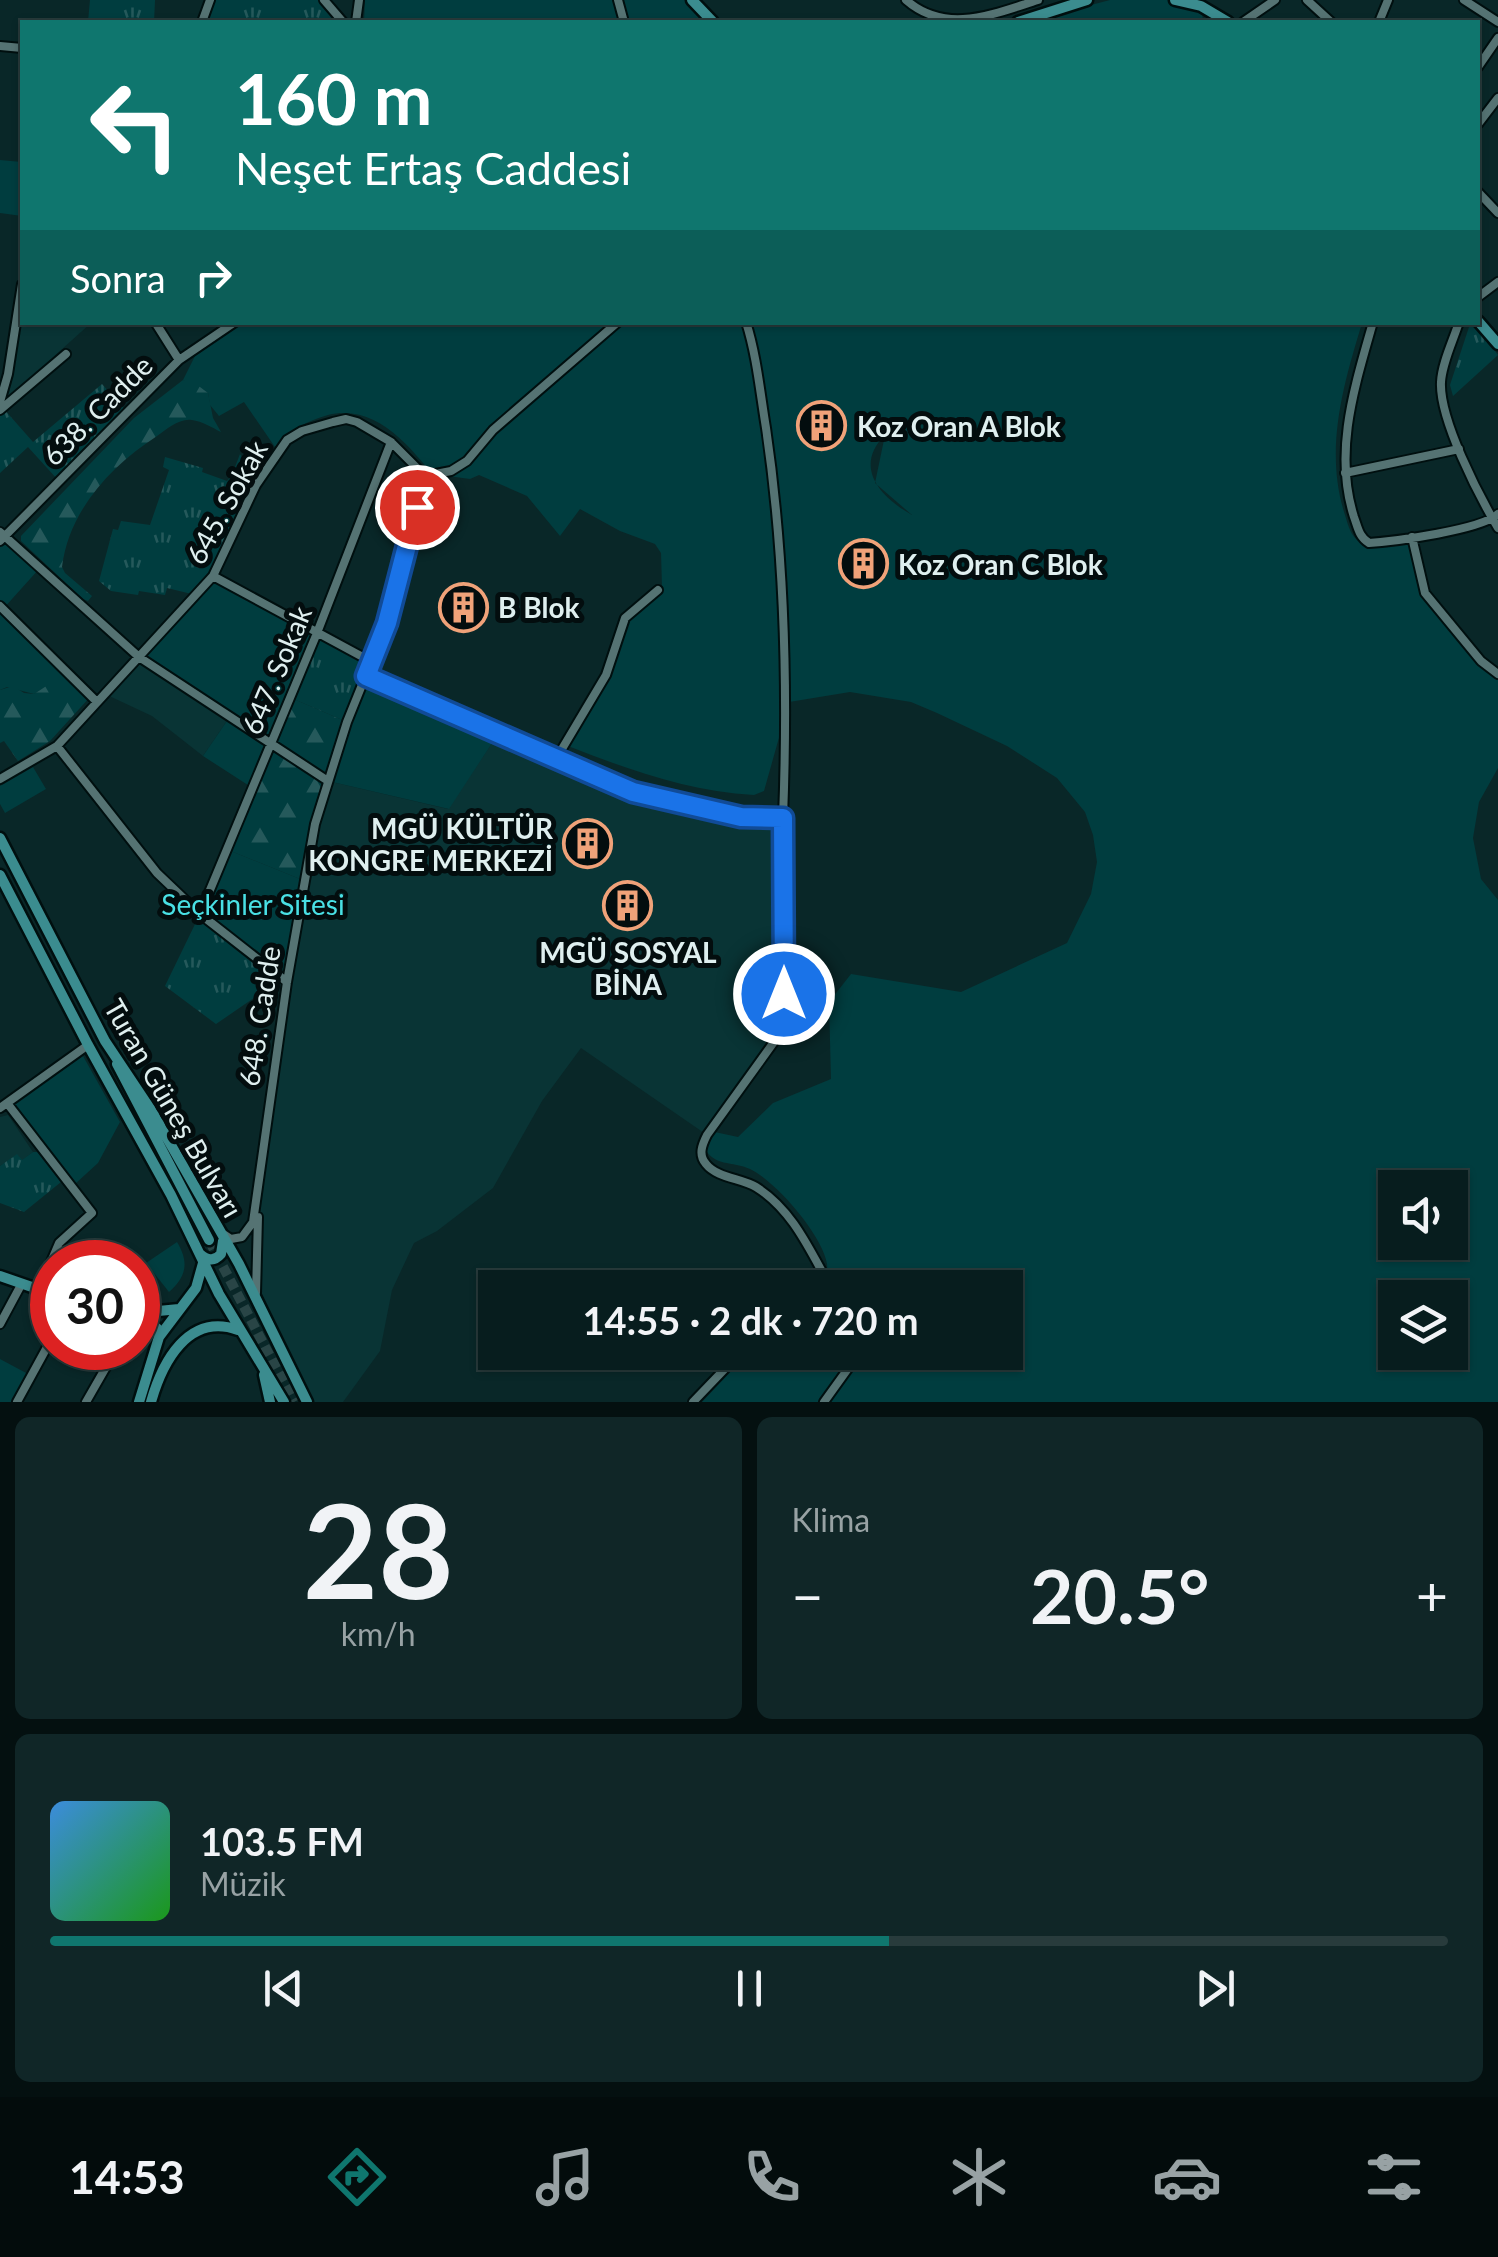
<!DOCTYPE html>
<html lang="tr">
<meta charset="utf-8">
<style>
:root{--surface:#071d1e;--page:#102627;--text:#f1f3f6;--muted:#98a2a4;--line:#283b3c;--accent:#0f766e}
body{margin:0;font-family:Lato,sans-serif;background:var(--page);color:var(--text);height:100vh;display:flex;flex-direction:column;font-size:38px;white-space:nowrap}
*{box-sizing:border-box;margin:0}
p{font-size:32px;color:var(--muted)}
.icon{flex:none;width:55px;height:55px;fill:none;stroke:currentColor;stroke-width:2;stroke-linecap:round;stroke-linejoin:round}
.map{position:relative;height:1402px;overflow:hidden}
.drawer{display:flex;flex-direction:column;gap:15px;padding:15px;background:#041010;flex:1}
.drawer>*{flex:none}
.top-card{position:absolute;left:20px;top:20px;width:1460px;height:305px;border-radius:0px;box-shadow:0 2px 8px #0004,0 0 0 2px var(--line);background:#0f766e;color:#fff;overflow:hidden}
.controls{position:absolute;left:1378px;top:1170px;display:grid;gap:20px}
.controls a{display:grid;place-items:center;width:90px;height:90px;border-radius:0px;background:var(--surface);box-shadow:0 2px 8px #0004,0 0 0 2px var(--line);font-size:50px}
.speed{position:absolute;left:30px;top:1240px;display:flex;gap:20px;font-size:50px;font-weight:700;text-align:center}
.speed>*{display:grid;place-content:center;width:130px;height:130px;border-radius:50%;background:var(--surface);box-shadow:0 2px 8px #0004,0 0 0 2px var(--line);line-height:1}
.speed .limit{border:15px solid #d22;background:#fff;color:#111}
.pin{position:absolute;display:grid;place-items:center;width:85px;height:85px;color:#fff;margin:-42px;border:5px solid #fff;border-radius:50%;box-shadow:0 2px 10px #0007}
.me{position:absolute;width:110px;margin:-55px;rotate:0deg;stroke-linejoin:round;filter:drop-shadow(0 0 8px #0008)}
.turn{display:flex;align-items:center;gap:35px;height:210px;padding:0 50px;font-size:45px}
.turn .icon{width:130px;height:130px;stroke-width:2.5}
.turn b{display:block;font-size:70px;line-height:85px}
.then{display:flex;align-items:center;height:95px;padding:0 50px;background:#0003;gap:20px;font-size:38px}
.big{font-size:75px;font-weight:700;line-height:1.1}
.drawer .widget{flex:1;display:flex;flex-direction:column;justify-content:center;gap:15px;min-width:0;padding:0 35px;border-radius:15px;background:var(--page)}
.drawer .dial{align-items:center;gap:0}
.dial b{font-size:130px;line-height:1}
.song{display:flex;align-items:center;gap:30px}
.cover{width:120px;height:120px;border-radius:15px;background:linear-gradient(135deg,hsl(210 70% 55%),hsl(120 70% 35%))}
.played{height:10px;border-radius:5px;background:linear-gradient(90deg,var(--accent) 60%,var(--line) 60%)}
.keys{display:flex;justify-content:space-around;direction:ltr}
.heat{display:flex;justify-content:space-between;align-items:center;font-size:55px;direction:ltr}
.drawer .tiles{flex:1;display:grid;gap:15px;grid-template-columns:1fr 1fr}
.widget:last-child{grid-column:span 2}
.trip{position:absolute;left:478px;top:1270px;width:545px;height:100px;border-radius:0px;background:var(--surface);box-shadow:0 2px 8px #0004,0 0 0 2px var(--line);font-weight:700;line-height:100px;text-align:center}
.tab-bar{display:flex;height:160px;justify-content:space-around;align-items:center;background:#030c0c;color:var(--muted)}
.tab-bar .icon{width:70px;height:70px}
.tab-bar .selected{color:var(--accent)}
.tab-bar b{font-size:45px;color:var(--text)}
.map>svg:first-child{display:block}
.built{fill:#093435}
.green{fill:#003d3f;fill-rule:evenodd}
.forest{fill:url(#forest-firs)}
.park{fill:url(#park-tufts)}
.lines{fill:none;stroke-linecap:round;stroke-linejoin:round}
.major-tunnel{stroke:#294546;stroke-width:10;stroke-dasharray:10 5;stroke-linecap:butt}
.minor-casing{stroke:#000f0f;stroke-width:12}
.major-casing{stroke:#000f0f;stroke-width:15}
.minor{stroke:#557373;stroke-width:8}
.major{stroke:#3b8c8f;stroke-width:10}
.route-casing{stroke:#114b97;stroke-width:25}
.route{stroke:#1a73e8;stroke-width:18}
.labels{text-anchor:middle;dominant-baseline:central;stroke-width:10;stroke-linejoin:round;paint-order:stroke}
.street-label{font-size:28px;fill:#dfefef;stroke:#030d0e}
.poi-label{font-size:28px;font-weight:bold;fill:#dfefef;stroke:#030d0e;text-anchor:start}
.park-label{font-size:28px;fill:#49e0e5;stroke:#030d0e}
</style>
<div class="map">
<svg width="1498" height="1402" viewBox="0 0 1498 1402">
<defs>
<pattern id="forest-firs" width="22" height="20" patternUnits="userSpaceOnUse" patternTransform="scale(2.5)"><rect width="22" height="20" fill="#003d3f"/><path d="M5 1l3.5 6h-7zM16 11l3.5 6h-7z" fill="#25595b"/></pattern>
<pattern id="park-tufts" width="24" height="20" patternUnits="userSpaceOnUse" patternTransform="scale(2.5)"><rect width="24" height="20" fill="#003d3f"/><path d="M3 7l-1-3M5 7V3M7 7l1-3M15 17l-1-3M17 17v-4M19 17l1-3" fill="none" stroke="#25595b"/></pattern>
</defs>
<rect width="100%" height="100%" fill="#092728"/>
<path class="built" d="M22 284V322L91 323 12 394 0 410Z
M139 657 229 718 203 756 152 716 105 694Z
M498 734 607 782 703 810 783 818 784 1028 707 1135 581 1048 542 1101 493 1188 437 1231 414 1243 392 1290 380 1351 343 1402H307L256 1298V1278L260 1162 315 824 328 781 448 809Z
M8 1115 33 1152 21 1161 17 1155 0 1166V1117Z"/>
<path class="green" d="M365 0H687L705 22H364Z
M1110 0H1168L1202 11 1203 22H1026Z
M0 160 22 162V216L0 213Z
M244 323H1362C1343 386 1324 450 1345 515 1348 525 1351 537 1360 542 1372 548 1395 539 1407 536L1423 595 1498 677V768L1479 802 1473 838 1481 879 1498 900V1402H702L748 1353 1005 1352V1288L824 1287C825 1281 828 1271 827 1264 823 1236 776 1181 750 1169 733 1161 712 1167 704 1146L710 1131 738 1137 773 1103 831 1079 829 1002 851 974 961 992 1067 943 1091 894 1097 862 1093 835 1085 812 1057 778 1007 746 937 713 911 702 850 692 789 702 764 791 754 795C688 791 629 770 568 746L610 672 629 615 662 587 661 553 655 544 620 531 580 509 560 536 527 496 479 475 470 479 448 476 442 486C413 451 379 403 328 415 306 421 291 430 275 447L244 402 219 416 210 405 208 393 183 380 195 356ZM885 435 875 483 912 515C880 497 853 467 885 435ZM1395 1188H1450V1242H1395ZM1395 1298H1450V1352H1395Z
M4 536 39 569 3 609 0 606V541Z
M213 576 317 633 251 787 203 756 229 718 139 657Z
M0 611 65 674 63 677 34 694 7 687 0 690Z
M366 676 498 734 449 809 328 781Z
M33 767 46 789 5 813 0 804V786Z
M226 849 305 881 287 982 200 914Z
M83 1056 120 1122 98 1163 75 1184 14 1104Z
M177 1242C189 1262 187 1276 169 1292L146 1263Z
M0 1359 28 1374 13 1402H0Z"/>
<path class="forest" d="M183 380 196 384 208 393 213 418 221 432C213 428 202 421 192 420 179 418 167 429 157 436 111 466 69 510 62 567L65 573 92 596 88 601 83 599 21 541V536L134 418Z
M65 674 90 697 50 741 18 761 4 741 0 743V690L13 686 24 693 34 694Z
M289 697 347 722 315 824 305 881 226 849Z"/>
<path class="park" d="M90 0H155L154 22H88Z
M210 0H324L343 22H203Z
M1469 327H1476L1498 355 1453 396 1450 385Z
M102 384 126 411 58 480 28 447 0 473V410L3 408 33 442Z
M240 454 253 475 260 478 227 550 196 595 167 588 165 595 139 591 138 595 111 591 99 581 113 529 118 530 121 521 150 525 169 470 163 467 165 457 203 468 202 472 227 481 232 475Z
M317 633 372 662 347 722 289 697Z
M200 914 287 982 267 989 216 1024 165 986Z
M33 1152H37L61 1182 24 1212 0 1203V1166L17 1154 22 1160Z"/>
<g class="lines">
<path class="major-tunnel" d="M209 1240 294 1402"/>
<defs>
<path id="minor" d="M324 0 343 22
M618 0 624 22
M906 0C946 35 993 14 1038 0
M1307 0 1331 22
M1464 0 1498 22
M202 22 210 0
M356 22 359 0
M1243 22 1275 0
M1379 22 1388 0
M0 46 22 48
M1478 67 1498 38
M1478 124 1498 98
M1478 192 1498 213
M1478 297 1498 282
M155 322 179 360
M746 322C757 357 760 392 766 428 785 557 788 688 783 818
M1373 322C1355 386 1333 451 1354 517 1358 528 1359 537 1369 543 1396 541 1481 530 1498 514
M1459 322C1453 341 1442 363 1441 382 1439 419 1479 496 1498 528
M0 402 8 374 22 284
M0 410 66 354
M1345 473 1459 449
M425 476 451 471 467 461 493 430 618 322
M0 532 139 657 328 781
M1412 537 1425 593 1481 661 1498 674
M0 541 179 360 235 322
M213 576 372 662
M0 606 97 702
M366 676 633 791 741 817 783 818 784 1028 707 1135C702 1145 698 1155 706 1164 717 1178 741 1178 756 1187 793 1210 810 1251 831 1288
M57 746 157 873 200 914 287 982
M556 759 606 675 625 618 658 590
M0 779 57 746 213 576 256 485 287 440 302 431 333 422 346 419 357 422 391 442 425 476
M200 914 317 633 391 442
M7 1103 92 1213 59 1243 39 1290
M0 1108 88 1045
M225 1235 231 1239 242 1237 253 1222 287 982 315 824 347 722 387 623 425 476
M256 1293 258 1217
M0 1324 21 1285
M17 1402 52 1338
M86 1402 117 1348
M693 1402 741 1352
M824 1402 860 1352"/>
<path id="major" d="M692 0 713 22
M1175 0 1201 6 1228 22
M1018 22 1087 0
M1478 321 1498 344
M0 838 105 1041 151 1110 239 1264 307 1402
M0 875 88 1045 171 1195 219 1294 284 1402
M117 1064 209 1240
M200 1254C207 1260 214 1262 221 1254L223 1241
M0 1276 52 1294
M138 1313 179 1309
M138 1319 157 1328 159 1337
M264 1375 270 1402
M139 1402 159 1337 196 1288 203 1263
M151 1402C162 1363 188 1312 238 1330"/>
</defs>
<use href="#minor" class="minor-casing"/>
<use href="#major" class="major-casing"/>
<use href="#minor" class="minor"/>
<use href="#major" class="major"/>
</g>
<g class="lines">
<defs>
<path id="route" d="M417 507 387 623 366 676 633 792 741 817 783 818 784 994"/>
</defs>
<use href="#route" class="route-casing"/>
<use href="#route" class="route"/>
</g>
<defs>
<symbol id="building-ring" viewBox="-11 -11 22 22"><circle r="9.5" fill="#030d0e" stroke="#f0a279" stroke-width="1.5"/><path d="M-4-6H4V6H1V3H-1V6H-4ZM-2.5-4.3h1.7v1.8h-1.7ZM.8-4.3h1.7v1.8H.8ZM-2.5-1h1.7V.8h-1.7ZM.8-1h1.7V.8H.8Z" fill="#f0a279"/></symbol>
</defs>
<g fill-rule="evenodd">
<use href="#building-ring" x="794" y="398" width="55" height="55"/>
<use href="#building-ring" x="836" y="536" width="55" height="55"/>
<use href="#building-ring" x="436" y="580" width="55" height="55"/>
<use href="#building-ring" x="560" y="816" width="55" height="55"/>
<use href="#building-ring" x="600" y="878" width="55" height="55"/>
</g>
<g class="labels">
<g class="street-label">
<text transform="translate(97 410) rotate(-45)">638. Cadde</text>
<text transform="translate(226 502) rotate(-61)">645. Sokak</text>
<text transform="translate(276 670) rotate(-67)">647. Sokak</text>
<text transform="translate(259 1016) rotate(-81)">648. Cadde</text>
<text transform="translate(174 1108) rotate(60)">Turan Güneş Bulvarı</text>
</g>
<g class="poi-label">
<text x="857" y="426">Koz Oran A Blok</text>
<text x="898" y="564">Koz Oran C Blok</text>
<text x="498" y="607">B Blok</text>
<text x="553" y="828" text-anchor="end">MGÜ KÜLTÜR<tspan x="553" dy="32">KONGRE MERKEZİ</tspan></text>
<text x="628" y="952" text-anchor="middle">MGÜ SOSYAL<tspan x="628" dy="32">BİNA</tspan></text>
</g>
<g class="park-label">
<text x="253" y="904">Seçkinler Sitesi</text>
</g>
</g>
</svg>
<div class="controls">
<a><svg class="icon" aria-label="sound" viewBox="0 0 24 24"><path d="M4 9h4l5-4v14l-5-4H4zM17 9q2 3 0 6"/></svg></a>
<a><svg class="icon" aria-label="layers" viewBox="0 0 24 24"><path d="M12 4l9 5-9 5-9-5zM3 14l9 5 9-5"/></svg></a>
</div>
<div class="speed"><div class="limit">30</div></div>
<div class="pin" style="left:417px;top:507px;background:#d93025"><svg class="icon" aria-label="arrive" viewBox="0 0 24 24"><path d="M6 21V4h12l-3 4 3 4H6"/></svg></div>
<svg class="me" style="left:784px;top:994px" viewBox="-20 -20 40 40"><circle r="17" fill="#1a73e8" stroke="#fff" stroke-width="3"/><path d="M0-11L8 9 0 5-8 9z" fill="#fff"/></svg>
<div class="trip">14:55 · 2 dk · 720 m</div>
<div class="top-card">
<div class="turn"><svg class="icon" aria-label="left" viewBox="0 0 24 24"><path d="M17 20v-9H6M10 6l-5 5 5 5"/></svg><div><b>160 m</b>Neşet Ertaş Caddesi</div></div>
<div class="then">Sonra<svg class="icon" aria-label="right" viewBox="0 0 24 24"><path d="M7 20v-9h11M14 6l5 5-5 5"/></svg></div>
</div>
</div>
<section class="drawer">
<div class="tiles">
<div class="widget dial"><b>28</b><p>km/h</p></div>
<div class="widget"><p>Klima</p>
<div class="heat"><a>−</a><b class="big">20.5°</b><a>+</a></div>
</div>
<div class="widget">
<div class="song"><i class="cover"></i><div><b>103.5 FM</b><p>Müzik</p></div></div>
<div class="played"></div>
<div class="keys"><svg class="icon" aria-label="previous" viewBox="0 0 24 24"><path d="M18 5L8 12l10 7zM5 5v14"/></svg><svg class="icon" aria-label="pause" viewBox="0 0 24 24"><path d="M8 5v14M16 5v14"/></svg><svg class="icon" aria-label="next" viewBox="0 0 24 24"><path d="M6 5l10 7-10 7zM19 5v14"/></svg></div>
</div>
</div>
</section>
<nav class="tab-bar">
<b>14:53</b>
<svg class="icon selected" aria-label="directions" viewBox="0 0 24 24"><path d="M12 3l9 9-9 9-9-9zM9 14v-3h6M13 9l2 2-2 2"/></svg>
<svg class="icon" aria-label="music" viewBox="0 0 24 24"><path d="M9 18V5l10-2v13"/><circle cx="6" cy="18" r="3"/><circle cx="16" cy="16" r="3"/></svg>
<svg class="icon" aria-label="phone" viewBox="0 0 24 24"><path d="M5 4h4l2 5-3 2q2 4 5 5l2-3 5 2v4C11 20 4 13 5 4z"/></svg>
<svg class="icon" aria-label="climate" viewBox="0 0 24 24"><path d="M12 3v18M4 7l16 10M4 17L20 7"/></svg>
<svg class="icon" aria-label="car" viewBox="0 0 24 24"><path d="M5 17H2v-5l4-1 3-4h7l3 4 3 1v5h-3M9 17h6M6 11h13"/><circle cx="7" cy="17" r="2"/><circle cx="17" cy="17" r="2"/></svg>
<svg class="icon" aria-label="filters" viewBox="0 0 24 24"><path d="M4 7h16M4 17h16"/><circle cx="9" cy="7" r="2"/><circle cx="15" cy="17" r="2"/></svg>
</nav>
